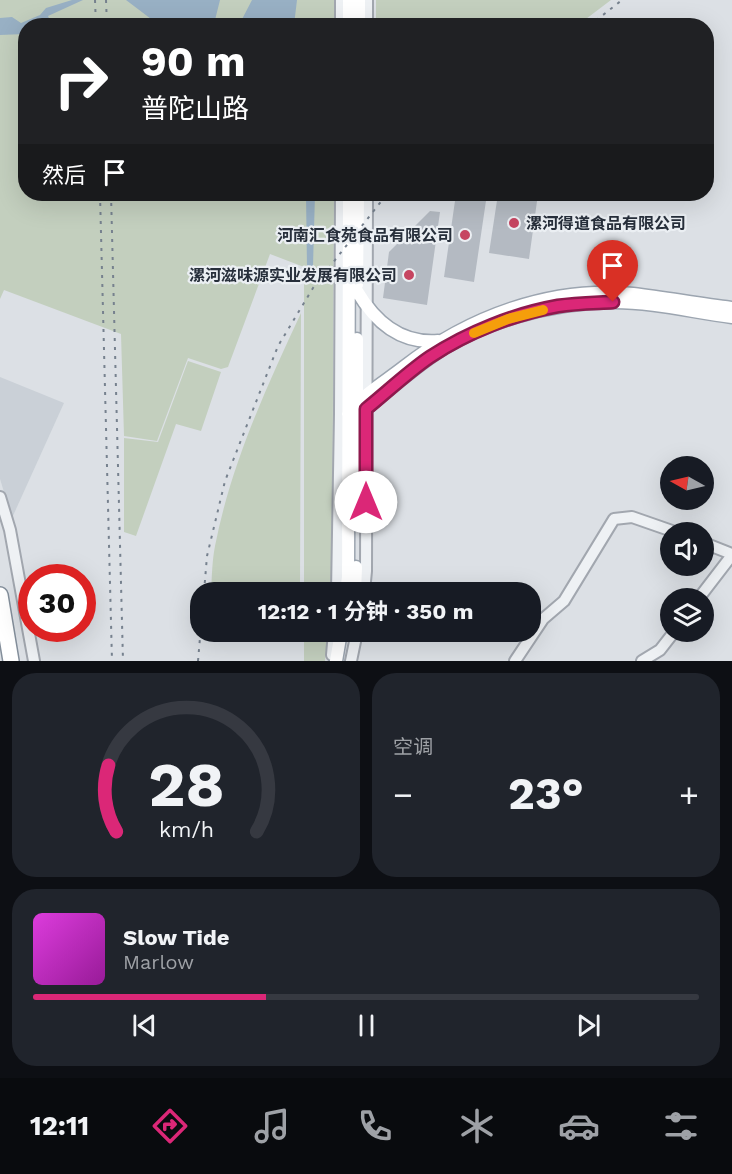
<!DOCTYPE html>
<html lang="zh">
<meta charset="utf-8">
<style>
:root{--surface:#171b24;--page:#20242c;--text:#f1f3f6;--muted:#9ea1a6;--line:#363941;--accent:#db2777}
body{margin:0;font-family:"Work Sans","Noto Sans SC",sans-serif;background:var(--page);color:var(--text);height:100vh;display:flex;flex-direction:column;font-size:22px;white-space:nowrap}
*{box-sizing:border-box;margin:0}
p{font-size:20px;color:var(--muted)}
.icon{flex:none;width:33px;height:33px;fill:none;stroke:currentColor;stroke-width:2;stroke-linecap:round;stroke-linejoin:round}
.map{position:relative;height:661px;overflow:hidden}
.drawer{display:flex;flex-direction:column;gap:12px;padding:12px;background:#0d0f14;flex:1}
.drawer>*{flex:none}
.hud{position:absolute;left:18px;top:18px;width:696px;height:183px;border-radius:24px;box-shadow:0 6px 24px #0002;background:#202124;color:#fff;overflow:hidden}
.needle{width:39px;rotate:278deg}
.tools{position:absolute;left:660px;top:456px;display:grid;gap:12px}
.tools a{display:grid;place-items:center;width:54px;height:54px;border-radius:50%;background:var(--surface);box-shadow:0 6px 24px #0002;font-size:30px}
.speed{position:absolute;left:18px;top:564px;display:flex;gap:12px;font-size:30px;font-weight:700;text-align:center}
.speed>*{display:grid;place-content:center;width:78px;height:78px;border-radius:50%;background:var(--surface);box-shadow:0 6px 24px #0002;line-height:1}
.speed .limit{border:9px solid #d22;background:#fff;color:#111}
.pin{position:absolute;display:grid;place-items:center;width:51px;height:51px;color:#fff;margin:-62px -26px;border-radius:50% 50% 50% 0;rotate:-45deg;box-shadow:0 0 6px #0007}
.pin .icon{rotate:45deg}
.me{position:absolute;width:66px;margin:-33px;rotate:0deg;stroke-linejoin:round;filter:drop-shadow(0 0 4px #0008)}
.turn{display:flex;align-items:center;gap:21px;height:126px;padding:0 24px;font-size:27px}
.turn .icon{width:78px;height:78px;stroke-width:2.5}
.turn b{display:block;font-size:42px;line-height:51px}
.then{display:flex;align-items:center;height:57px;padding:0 24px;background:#0003;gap:12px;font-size:22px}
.big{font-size:45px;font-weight:700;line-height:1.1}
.drawer .tile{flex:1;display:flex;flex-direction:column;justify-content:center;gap:9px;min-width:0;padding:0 21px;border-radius:24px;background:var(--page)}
.drawer .dial{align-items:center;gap:0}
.dial svg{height:156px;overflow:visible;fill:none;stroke:var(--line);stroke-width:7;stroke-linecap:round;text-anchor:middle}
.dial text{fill:var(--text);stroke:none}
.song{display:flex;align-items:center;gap:18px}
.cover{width:72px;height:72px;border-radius:9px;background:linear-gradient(135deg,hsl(300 70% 55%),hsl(300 70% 35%))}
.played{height:6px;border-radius:3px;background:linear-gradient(90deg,var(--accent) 35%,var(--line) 35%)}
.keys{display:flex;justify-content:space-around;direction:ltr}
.heat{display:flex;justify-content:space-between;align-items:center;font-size:33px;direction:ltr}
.drawer .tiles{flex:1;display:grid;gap:12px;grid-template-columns:1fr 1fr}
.tile:last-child{grid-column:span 2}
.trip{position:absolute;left:190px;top:582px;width:351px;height:60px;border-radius:24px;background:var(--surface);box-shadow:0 6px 24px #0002;font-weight:700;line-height:60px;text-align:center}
.dock{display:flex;height:96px;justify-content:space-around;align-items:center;background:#090b0e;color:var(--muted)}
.dock .icon{width:42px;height:42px}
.dock .selected{color:var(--accent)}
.dock b{font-size:27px;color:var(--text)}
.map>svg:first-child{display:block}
.built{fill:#cad0d7}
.green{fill:#c3cfbe}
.water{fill:#98b0c4}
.building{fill:#b4bac2}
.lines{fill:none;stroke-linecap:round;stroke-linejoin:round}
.minor-casing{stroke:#a2a7af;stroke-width:14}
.major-casing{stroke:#9ca5b0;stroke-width:15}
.highway-casing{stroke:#848f9b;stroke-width:18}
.minor{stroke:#eef1f4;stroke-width:10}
.major{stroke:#fff;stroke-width:12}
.highway{stroke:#fff;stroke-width:15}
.rail{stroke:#76818e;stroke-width:2;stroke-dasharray:3 6;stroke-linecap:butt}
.route-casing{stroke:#8e194d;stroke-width:15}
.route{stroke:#db2777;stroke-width:10}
.slow{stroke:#f59e0b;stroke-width:10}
.poi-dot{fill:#c64561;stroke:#ebeff3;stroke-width:2}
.labels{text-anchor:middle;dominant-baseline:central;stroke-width:4.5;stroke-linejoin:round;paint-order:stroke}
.poi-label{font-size:16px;font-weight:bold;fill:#272f3b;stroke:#ebeff3;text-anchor:end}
</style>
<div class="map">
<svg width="732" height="661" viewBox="0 0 732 661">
<rect width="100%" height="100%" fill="#dce0e5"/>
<path class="built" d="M0 377 64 403 12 518 0 479Z"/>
<path class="green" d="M0 0H334V25L26 26V194H334L332 592H304V267L270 254 228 367 221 369 188 358 157 441 124 436 121 334 4 290 0 299Z
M376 0H611L578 25 376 26Z
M301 313 300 592H211C212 577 212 561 215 546 231 464 266 388 301 313Z
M188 361 221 372 201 431 176 424 136 536 124 532V438L158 442Z
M304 632H329L325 661H304Z"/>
<path class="water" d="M72 0H83L48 16 52 25 26 26 25 34 0 35V18L12 17 21 23 40 15 46 8Z
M126 0H220L215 20 216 25H159Z
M252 0H297L294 25H239Z
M306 194H315L313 266 309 269 307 268Z"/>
<path class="building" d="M456 194H487L474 282 444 277Z
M498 194H538L529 259 489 253Z
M430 211 440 212 427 305 383 298 389 252Z"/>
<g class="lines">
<defs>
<path id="minor" d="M367 0V26
M341 26V0
M0 497 10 530 34 661
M704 543 732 554
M337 592 340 414 341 194
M364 592 366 571 367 194
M699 598 732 555
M332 655 334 632
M351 661 357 632
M515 661 543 619 564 601 614 519 632 517 675 532
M642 661 660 650 674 632"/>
<path id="major" d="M349 26V0
M359 26V0
M357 285 358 194
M357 291C375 322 400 344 438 341
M732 308C699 304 666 298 633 294 550 286 468 317 404 367 385 382 363 394 348 414L357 417C380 397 403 377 428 359 478 322 552 302 614 302 653 302 693 312 732 317
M357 510V339
M346 592 348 577 349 194
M355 592 356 567
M336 661 341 632"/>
<path id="highway" d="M0 595 11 661"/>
</defs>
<use href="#minor" class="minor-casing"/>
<use href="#major" class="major-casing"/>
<use href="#highway" class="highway-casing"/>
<use href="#minor" class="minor"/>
<use href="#major" class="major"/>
<use href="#highway" class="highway"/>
<path class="rail" d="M95 0 96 26
M106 0 107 26
M589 26 622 0
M100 194 112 661
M111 194 123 661
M204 592 207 556 225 481 278 346 313 288 387 194
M198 661 201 626"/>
</g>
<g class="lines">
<defs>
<path id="route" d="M366 502V409C387 392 408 372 430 357 468 332 514 314 558 306 576 303 595 303 613 302"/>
</defs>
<use href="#route" class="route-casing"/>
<use href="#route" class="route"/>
<path class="slow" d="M474 333 508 319 543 310"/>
</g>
<g class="poi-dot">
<circle cx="514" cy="223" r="6"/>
<circle cx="465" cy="235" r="6"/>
<circle cx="409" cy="275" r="6"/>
</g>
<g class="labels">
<g class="poi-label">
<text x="526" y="223" text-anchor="start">漯河得道食品有限公司</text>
<text x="453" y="235">河南汇食苑食品有限公司</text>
<text x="397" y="275">漯河滋味源实业发展有限公司</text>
</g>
</g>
</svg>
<div class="tools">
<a><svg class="needle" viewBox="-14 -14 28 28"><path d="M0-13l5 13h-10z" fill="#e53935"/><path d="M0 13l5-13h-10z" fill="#9ea1a6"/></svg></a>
<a><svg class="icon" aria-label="sound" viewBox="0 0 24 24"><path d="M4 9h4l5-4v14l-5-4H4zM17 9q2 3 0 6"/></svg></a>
<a><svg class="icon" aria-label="layers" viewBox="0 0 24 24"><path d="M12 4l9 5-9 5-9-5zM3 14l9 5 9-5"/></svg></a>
</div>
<div class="speed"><div class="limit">30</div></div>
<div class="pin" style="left:613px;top:302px;background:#d93025"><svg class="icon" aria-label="arrive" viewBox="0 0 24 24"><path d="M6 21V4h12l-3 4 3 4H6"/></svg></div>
<svg class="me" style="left:366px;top:502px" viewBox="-20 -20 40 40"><circle r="19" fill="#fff"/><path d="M0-13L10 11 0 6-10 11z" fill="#db2777"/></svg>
<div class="trip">12:12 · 1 分钟 · 350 m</div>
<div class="hud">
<div class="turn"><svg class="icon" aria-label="right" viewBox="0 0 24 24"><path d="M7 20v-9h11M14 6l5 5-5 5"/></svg><div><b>90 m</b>普陀山路</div></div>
<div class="then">然后<svg class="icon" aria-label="arrive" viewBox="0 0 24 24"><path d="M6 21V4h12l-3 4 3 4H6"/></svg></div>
</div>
</div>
<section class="drawer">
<div class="tiles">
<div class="tile dial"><svg viewBox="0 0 100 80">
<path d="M14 69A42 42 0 1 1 86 69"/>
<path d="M14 69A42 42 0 0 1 10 35" stroke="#db2777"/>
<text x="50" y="56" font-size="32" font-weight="700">28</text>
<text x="50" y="72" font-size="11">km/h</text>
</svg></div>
<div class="tile"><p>空调</p>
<div class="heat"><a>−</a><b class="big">23°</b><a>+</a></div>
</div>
<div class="tile">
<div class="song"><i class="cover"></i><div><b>Slow Tide</b><p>Marlow</p></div></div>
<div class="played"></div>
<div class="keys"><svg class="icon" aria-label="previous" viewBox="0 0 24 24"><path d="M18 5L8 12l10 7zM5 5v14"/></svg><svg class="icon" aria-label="pause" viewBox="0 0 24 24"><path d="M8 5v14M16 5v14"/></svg><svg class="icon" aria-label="next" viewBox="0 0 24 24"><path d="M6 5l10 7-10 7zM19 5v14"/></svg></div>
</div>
</div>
</section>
<nav class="dock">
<b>12:11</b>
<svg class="icon selected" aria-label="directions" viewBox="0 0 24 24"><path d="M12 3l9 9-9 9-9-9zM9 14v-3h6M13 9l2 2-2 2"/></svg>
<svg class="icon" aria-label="music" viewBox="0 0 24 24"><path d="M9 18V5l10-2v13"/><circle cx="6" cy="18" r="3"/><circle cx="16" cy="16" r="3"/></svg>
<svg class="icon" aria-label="phone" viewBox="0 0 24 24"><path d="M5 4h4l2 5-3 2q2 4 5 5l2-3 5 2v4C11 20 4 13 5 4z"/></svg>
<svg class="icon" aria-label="climate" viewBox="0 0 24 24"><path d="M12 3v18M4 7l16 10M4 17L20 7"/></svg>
<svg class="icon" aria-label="car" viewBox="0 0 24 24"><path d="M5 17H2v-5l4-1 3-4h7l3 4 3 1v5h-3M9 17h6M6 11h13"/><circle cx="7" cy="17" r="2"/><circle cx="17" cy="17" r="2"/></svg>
<svg class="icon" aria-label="filters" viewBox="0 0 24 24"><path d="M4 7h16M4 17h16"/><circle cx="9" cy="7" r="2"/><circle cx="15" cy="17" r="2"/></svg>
</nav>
